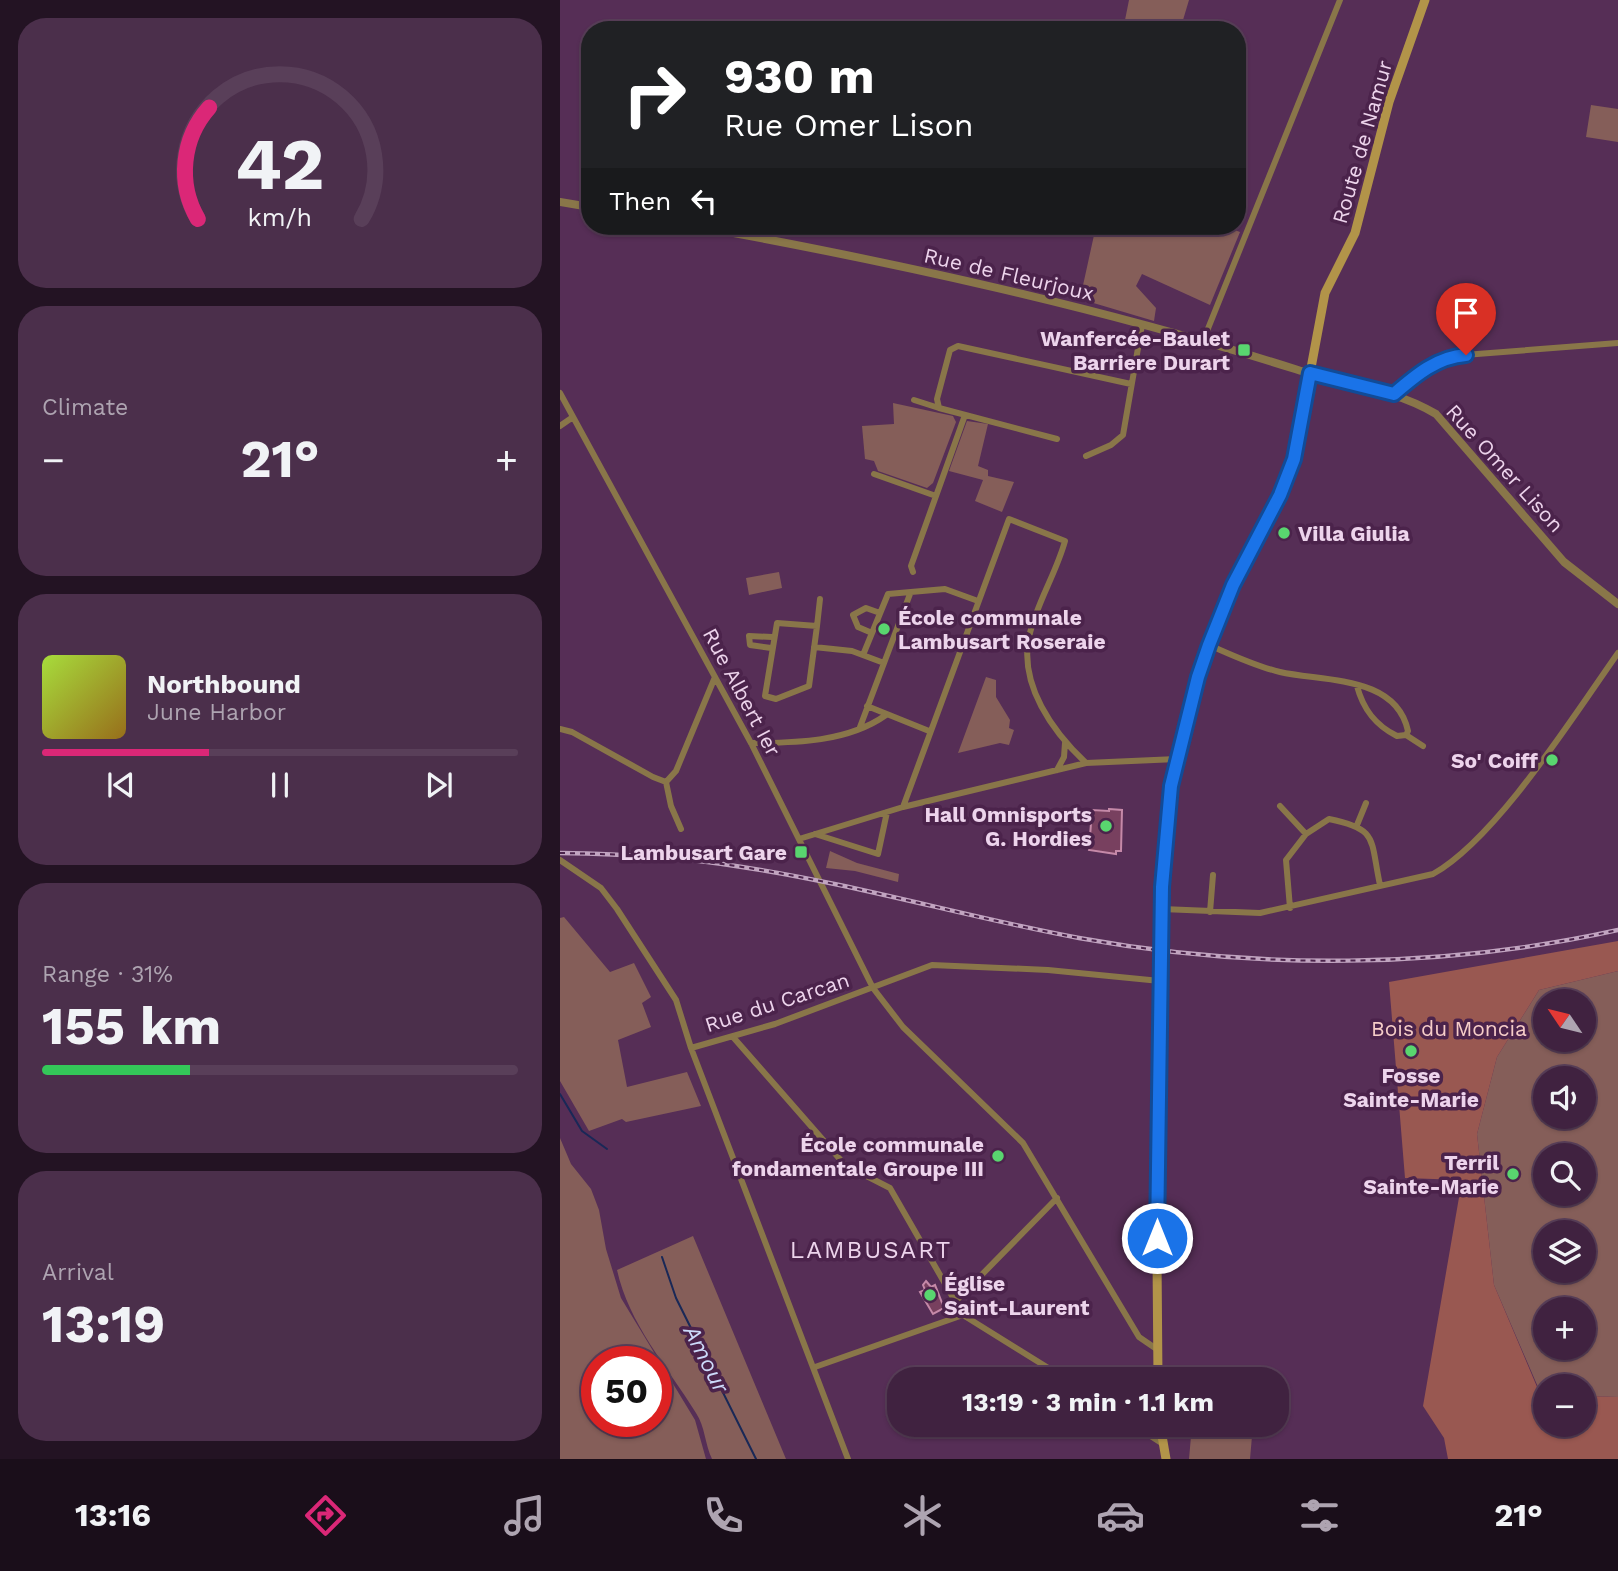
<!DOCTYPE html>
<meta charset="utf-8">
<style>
:root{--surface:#402240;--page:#4b2f4b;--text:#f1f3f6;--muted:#aea4b1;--line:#593f59;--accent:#db2777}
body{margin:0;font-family:"Work Sans",sans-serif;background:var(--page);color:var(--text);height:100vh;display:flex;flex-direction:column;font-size:26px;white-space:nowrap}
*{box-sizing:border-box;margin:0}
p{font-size:23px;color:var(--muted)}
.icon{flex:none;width:38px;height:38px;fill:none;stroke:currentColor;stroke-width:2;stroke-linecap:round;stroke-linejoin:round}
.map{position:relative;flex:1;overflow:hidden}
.details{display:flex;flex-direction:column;gap:18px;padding:18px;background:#231323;width:560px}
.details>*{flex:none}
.top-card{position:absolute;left:21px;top:21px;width:665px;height:214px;border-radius:28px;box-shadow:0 2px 5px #0004,0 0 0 2px var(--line);background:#202124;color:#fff;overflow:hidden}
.needle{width:46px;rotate:305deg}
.fabs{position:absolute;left:973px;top:989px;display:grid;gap:14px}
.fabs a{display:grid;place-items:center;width:63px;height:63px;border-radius:50%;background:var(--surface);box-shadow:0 2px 5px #0004,0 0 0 2px var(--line);font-size:35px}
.speed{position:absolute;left:21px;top:1346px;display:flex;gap:14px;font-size:35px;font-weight:700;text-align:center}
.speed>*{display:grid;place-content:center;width:91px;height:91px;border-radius:50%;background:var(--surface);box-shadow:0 2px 5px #0004,0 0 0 2px var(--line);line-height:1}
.speed .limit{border:10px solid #d22;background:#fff;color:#111}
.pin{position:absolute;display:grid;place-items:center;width:60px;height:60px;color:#fff;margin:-72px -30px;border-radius:50% 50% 50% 0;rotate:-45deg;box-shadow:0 0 7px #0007}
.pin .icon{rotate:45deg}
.me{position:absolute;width:77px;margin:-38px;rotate:0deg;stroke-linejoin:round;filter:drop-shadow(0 0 5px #0008)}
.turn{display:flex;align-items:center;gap:24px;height:147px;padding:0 28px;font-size:32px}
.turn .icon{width:91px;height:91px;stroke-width:2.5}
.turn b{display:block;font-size:49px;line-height:60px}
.then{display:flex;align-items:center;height:66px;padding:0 28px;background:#0003;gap:14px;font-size:26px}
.big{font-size:52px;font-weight:700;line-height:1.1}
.details .card{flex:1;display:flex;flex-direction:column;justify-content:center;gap:10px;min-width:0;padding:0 24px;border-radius:28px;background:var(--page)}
.details .dial{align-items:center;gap:0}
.dial svg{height:182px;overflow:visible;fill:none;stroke:var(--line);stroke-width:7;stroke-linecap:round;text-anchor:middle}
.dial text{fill:var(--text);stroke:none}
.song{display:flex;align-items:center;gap:21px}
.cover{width:84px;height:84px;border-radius:10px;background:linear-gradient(135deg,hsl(80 70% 55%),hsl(40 70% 35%))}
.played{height:7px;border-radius:4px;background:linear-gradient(90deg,var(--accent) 35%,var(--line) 35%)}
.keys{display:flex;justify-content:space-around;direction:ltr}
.heat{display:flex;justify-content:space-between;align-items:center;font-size:38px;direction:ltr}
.charge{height:10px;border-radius:5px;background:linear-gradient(90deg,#34c759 31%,var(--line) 0)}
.trip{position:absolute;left:327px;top:1367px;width:402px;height:70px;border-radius:28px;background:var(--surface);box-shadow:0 2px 5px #0004,0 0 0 2px var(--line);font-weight:700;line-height:70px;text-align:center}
.tabs{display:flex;height:112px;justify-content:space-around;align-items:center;background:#1a0e1a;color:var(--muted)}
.tabs .icon{width:49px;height:49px}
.tabs .selected{color:var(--accent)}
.tabs b{font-size:32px;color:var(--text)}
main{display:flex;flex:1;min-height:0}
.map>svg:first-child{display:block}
.green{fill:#855e59;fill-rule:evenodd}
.forest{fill:#995851}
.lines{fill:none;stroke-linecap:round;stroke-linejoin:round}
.stream{stroke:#192857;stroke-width:2}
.building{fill:#78405f;stroke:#c589a8;stroke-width:2}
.minor{stroke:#897649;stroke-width:6}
.tertiary{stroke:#897649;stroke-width:8}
.secondary{stroke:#b29449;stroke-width:9}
.rail-casing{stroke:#c1a4c0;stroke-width:4.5}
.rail{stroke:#4b234b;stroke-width:2;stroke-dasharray:5;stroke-linecap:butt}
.secondary-bridge{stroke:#b29449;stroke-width:9}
.route-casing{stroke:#114b97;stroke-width:18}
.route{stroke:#1a73e8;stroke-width:12}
.poi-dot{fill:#59d56f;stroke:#4b234b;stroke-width:2.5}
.labels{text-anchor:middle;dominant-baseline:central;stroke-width:7;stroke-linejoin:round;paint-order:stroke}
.street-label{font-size:21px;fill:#edd4ec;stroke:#4b234b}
.poi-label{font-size:21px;font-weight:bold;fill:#edd4ec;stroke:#4b234b;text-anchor:end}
.park-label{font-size:21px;fill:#f6cdc8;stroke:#4b234b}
.water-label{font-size:23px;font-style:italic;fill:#ccdafa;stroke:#4b234b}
.quarter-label{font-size:24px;letter-spacing:2px;fill:#edd4ec;stroke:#4b234b}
</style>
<main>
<section class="details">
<div class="card dial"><svg viewBox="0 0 100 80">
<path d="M14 69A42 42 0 1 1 86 69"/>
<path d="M14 69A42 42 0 0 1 19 20" stroke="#db2777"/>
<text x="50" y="56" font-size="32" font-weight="700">42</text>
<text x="50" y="72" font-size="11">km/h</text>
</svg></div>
<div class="card"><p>Climate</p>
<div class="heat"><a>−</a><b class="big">21°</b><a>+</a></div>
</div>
<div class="card">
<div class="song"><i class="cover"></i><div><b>Northbound</b><p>June Harbor</p></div></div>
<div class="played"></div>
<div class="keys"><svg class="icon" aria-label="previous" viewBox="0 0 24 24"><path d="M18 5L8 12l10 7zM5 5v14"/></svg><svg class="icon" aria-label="pause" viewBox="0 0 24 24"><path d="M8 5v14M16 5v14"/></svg><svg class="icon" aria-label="next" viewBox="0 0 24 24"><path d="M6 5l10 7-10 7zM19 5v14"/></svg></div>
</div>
<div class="card"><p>Range · 31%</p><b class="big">155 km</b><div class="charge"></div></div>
<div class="card"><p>Arrival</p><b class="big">13:19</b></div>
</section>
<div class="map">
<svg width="1058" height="1459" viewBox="0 0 1058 1459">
<rect width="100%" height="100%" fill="#562e56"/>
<path class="green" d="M569 0H629L620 30H563Z
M1031 105 1058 109V142L1026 137Z
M536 226H664L680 232 650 305 582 274 576 286 596 308 594 321 520 299Z
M333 403 393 416 396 422 373 483 367 488 318 471 314 461 305 459 302 426 334 424Z
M407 421 428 424 418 466 428 470V476L454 482 442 512 415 501 423 480 389 471Z
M219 572 222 588 189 595 186 578Z
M426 677 436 680V697L450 720 449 728 454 730 449 745 440 743 398 753Z
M270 851 297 863 339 874 338 882 295 871 266 868Z
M4 917 50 972 74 963 91 997 82 1003 91 1027 58 1040 67 1087 127 1072 141 1106 66 1122 62 1119 29 1131 0 1081V918Z
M1058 971V1397L1024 1396V1386H985V1395L981 1394 934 1285 917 1134 937 1057 979 990ZM985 1001H1024V1040H985ZM985 1078H1024V1116H985ZM985 1155H1024V1194H985ZM985 1232H1024V1270H985ZM985 1309H1024V1348H985Z
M0 1138 11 1164 31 1189 39 1210 46 1249 61 1298 135 1420 146 1459H0ZM37 1362H96V1421H37Z
M133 1236 226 1459H152C145 1445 145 1426 136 1413 107 1366 69 1324 57 1270Z
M632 1425H693L690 1459H629Z"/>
<path class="forest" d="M1058 941V971L979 990 937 1057 917 1134 934 1285 980 1394 985 1395V1424H1024V1396L1058 1397V1459H888L884 1438 863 1406 902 1180 845 1178 829 982Z"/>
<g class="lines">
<path class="stream" d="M0 1094 22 1131 47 1149
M102 1257 116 1298 196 1459"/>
</g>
<path class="building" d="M549 809 562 810 561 851H556V854L529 850 532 810 549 811Z
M366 1281 371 1287 375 1285 384 1308 373 1314 360 1292 365 1290 363 1285Z"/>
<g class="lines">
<path class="minor" d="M643 341 780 0
M0 393 191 743 313 988 343 1027 463 1143 579 1337 598 1350
M834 394 865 368 891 356 1058 343
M354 400 379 408
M0 426 13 417
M497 439 379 408 377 399 390 350 398 346 571 384
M526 456 551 445 563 435 582 325
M314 474 376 496
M353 572 351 566 405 415
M217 623 257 626 249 686 216 699 205 696Z
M257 626 260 599
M312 633 298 627 293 615 306 608 320 613
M649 645C672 655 695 666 720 672 764 682 836 675 848 731L846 735 837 736C815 725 803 709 797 686
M254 647 292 651 324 663
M211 648 190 645 189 636 212 637
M303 655 328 594 385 589 418 601
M307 706 369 731
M300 727 350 594
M0 729 12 732 93 777 106 782
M846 735 863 746
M191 743C236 743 288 742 326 715
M497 770 504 757 505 743
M720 806 746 834
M343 807 449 519 505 541C496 574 476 604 469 637 459 685 493 732 526 763
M797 825 806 803
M121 829 111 806 106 782 116 771 155 677
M255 834 318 854 327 812
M239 839 343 807 526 763 617 759
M0 860 41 888 57 909 116 1000 131 1048 288 1459
M730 908 726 860 746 834 769 819C819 829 810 839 820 885
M602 909 700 913 873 874C937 838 1014 715 1058 653
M650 912 653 875
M173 1037 285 1165 330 1188 403 1315
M131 1048 215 1024 372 965 488 970 600 981
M395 1302 497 1198
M403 1315 506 1379
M255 1367 403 1315
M572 1424 603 1444"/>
<path class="tertiary" d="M0 202 30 207
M136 226C338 263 539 307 735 369 782 385 831 387 876 414L1004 562 1058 604"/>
<path class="secondary" d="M601 931 603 866 611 786 638 677 673 585 720 495 734 459 765 293 795 233 829 102 865 0
M598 1379 596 1138 600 965
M600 1424 606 1459"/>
<defs>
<path id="rail" d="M0 853C61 854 122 857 182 867 295 884 406 917 519 938 695 970 883 969 1058 930"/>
</defs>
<use href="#rail" class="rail-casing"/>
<use href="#rail" class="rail"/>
<path class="secondary-bridge" d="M600 965 601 931"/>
</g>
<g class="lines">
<defs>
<path id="route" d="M597 1238 602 887 611 786 638 677 649 645 673 585 720 495 734 459 750 373 834 394C856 375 877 357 906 355"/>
</defs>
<use href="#route" class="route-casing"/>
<use href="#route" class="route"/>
</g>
<g class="poi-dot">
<rect x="677" y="343" width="14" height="14" rx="3.5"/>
<circle cx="724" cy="533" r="7"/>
<circle cx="324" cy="629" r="7"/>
<circle cx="992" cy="760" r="7"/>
<circle cx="546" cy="826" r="7"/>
<rect x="234" y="845" width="14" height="14" rx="3.5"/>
<circle cx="851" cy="1051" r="7"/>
<circle cx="438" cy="1156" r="7"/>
<circle cx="953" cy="1174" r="7"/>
<circle cx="370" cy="1295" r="7"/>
</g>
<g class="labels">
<g class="street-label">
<text transform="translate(802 142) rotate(-74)">Route de Namur</text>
<text transform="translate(449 274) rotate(13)">Rue de Fleurjoux</text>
<text transform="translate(945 468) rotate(48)">Rue Omer Lison</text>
<text transform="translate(182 692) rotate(62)">Rue Albert Ier</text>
<text transform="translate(217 1002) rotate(-18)">Rue du Carcan</text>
</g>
<g class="poi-label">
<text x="670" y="338">Wanfercée-Baulet<tspan x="670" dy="24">Barriere Durart</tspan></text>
<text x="738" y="533" text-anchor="start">Villa Giulia</text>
<text x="338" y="617" text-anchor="start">École communale<tspan x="338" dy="24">Lambusart Roseraie</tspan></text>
<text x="978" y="760">So' Coiff</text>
<text x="532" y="814">Hall Omnisports<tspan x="532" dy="24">G. Hordies</tspan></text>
<text x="227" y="852">Lambusart Gare</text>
<text x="851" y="1075" text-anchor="middle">Fosse<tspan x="851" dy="24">Sainte-Marie</tspan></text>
<text x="424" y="1144">École communale<tspan x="424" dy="24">fondamentale Groupe III</tspan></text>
<text x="939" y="1162">Terril<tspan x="939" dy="24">Sainte-Marie</tspan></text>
<text x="384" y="1283" text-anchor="start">Église<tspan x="384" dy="24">Saint-Laurent</tspan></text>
</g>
<g class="park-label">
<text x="889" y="1028">Bois du Moncia</text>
</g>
<g class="water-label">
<text transform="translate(146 1359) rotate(63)">Amour</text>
</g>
<g class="quarter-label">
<text x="311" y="1250">LAMBUSART</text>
</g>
</g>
</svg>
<div class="fabs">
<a><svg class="needle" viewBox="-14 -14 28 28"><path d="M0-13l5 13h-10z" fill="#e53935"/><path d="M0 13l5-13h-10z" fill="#aea4b1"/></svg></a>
<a><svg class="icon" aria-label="sound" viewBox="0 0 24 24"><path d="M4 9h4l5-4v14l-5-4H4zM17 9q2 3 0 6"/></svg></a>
<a><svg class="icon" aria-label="search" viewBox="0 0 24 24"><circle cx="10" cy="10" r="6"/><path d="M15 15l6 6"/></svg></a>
<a><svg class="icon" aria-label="layers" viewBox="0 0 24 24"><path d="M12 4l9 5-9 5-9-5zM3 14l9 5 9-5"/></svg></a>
<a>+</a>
<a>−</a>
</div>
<div class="speed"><div class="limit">50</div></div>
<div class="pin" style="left:906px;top:355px;background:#d93025"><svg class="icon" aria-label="arrive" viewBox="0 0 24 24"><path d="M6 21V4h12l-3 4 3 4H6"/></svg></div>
<svg class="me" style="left:597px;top:1238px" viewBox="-20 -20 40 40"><circle r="17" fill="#1a73e8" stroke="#fff" stroke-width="3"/><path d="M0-11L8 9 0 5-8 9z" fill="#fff"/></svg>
<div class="trip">13:19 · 3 min · 1.1 km</div>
<div class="top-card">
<div class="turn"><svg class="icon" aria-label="right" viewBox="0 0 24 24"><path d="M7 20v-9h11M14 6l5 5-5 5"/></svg><div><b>930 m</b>Rue Omer Lison</div></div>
<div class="then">Then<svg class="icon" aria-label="left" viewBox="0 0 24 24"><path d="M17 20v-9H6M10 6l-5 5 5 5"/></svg></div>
</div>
</div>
</main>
<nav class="tabs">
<b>13:16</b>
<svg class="icon selected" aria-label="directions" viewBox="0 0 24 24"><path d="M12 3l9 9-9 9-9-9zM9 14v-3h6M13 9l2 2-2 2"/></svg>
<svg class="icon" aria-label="music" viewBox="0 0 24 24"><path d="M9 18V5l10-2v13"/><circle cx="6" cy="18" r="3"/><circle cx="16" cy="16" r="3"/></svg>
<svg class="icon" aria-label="phone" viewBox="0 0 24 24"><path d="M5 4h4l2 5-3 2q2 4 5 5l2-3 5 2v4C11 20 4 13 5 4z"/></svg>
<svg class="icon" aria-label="climate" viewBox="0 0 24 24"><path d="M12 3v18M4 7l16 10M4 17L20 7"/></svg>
<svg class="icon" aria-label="car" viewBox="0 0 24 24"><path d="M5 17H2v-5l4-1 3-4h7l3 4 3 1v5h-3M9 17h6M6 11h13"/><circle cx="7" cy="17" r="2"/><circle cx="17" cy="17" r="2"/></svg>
<svg class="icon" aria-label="filters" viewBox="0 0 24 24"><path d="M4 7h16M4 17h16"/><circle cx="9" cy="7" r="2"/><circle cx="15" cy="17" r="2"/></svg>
<b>21°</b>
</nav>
